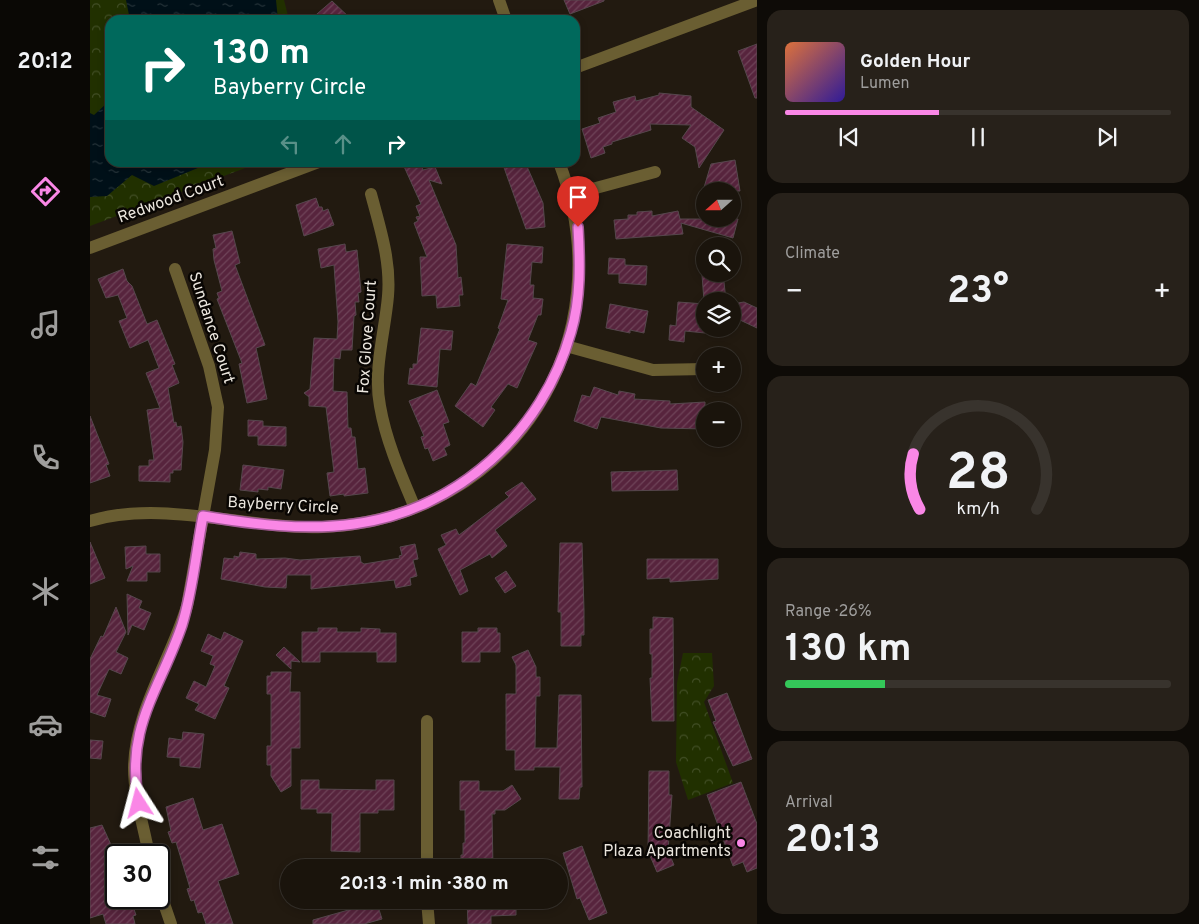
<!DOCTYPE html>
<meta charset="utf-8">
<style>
:root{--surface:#1a140c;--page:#27211a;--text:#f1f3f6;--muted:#9f9e9d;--line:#38332d;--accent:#fa87e6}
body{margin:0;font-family:Overpass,sans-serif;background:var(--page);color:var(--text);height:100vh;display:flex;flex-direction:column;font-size:19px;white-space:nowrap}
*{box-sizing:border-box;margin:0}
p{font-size:16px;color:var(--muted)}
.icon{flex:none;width:28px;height:28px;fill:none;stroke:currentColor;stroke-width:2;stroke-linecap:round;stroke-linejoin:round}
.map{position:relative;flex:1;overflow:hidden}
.panel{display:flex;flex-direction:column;gap:10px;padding:10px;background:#0e0b07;width:442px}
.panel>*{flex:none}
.banner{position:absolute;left:15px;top:15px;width:475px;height:152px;border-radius:15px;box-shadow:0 2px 8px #0003,0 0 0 1px var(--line);background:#00695c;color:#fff;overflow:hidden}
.needle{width:32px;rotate:249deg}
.tools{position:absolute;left:606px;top:182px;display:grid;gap:10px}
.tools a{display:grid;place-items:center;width:45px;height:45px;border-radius:50%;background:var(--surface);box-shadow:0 2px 8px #0003,0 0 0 1px var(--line);font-size:25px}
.speed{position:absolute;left:15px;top:844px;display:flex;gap:10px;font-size:25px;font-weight:700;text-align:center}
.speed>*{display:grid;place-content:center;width:65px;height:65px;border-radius:50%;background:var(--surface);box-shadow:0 2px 8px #0003,0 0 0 1px var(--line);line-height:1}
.speed .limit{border:2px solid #111;border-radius:8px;background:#fff;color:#111}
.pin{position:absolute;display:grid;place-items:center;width:42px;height:42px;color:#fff;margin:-51px -21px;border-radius:50% 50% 50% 0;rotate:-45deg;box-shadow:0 0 5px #0007}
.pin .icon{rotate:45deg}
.me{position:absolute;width:55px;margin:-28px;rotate:351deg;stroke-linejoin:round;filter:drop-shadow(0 0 4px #0008)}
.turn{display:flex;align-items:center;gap:18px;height:105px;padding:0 25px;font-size:22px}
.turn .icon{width:65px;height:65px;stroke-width:2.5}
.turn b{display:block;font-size:35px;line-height:42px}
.lanes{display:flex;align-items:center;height:48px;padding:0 25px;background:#0003;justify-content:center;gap:25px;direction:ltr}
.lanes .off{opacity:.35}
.big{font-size:38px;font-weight:700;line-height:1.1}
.panel .widget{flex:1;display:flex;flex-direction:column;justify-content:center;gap:8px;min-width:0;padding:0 18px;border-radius:15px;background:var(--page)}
.panel .dial{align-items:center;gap:0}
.dial svg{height:130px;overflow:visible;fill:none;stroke:var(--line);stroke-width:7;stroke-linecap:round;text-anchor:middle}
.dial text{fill:var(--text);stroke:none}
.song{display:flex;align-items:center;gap:15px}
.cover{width:60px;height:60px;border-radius:8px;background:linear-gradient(135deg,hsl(20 70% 55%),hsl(250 70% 35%))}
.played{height:5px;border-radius:2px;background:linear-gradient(90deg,var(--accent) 40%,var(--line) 40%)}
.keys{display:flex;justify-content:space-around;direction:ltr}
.heat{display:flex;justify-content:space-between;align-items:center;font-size:28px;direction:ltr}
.charge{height:8px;border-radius:4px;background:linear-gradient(90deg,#34c759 26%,var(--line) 0)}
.trip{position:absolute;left:190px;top:859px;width:288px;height:50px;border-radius:25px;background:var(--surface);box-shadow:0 2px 8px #0003,0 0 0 1px var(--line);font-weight:700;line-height:50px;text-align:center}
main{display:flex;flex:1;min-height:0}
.tabs{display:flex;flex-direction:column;width:90px;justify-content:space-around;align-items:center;background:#0a0805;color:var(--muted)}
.tabs .icon{width:35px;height:35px}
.tabs .selected{color:var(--accent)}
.tabs b{font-size:22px;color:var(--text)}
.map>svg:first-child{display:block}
.park{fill:url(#park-crowns)}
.water{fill:url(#water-ripples)}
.building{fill:url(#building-hatch);stroke:#56474d}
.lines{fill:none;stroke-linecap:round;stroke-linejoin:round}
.street{stroke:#6a5e32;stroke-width:12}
.route-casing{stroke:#a25896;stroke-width:12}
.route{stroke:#fa87e6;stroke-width:9}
.poi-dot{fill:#fa87e6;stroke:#090603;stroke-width:2}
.labels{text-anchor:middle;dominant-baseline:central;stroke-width:5;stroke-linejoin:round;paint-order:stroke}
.street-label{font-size:16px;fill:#ebe6de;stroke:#090603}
.poi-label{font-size:16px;fill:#ebe6de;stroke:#090603;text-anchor:end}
</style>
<main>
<nav class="tabs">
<b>20:12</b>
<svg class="icon selected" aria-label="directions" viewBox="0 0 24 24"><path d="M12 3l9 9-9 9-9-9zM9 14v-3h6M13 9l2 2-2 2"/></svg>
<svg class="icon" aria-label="music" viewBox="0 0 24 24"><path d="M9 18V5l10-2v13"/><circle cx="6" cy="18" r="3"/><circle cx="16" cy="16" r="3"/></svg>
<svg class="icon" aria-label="phone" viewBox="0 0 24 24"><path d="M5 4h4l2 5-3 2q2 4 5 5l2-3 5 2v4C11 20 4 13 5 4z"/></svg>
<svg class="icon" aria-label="climate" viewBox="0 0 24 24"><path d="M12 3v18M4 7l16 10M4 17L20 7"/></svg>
<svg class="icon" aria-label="car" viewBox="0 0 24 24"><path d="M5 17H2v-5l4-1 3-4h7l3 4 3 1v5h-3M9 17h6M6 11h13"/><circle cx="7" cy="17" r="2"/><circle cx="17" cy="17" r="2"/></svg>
<svg class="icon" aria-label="filters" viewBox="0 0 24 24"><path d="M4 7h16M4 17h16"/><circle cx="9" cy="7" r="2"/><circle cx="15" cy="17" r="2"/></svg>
</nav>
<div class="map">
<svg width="667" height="924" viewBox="0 0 667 924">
<defs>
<pattern id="park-crowns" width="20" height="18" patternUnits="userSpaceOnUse" patternTransform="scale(1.25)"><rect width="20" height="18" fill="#213000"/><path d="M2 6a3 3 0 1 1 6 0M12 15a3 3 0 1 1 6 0" fill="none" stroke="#414e25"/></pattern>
<pattern id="water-ripples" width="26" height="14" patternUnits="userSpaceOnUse" patternTransform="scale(1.25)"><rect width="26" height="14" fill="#001018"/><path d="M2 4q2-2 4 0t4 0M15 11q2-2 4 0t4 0" fill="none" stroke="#253339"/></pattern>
<pattern id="building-hatch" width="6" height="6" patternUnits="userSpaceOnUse" patternTransform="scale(1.25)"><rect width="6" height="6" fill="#57243d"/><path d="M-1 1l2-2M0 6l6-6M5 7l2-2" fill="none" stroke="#6f4459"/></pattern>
</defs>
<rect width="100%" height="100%" fill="#221a10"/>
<path class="park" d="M0 0H194L199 20H20V162L169 163 0 226Z
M593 653H622L624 686 614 702 643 783 598 800 586 762 587 683Z"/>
<path class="water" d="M36 0H186L188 20H40Z
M20 90V162L120 163 64 186 42 175 17 196 0 197V113L4 115 17 103Z"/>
<path class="building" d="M474 0H514V1L480 14Z
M242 1 262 20H220Z
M667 44V98H665L648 51Z
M569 93 601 96V107L634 130 609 168 605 147 592 138 601 125 560 124 561 130 522 142V144L513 147 515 153 501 158 492 129 510 123 508 118 526 112 523 102 545 96 546 101 569 95Z
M645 160 650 191H613L621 164Z
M312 162H330L333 170 345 167 352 184 339 180 366 245 368 278 371 277 373 295H369L370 306 347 308 346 295 332 296 330 257H337L324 223 328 221 326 217 330 216 326 206 331 204Z
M412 162H435L453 203 455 227 436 229Z
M226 198 229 207H232L233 211 238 209 244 225 214 236 206 205Z
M562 211V216L588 211 590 219H648L643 238 591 223 593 234 526 239 524 220 538 219V215H547V212Z
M142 231 150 263 145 265 175 345 166 348 177 399 157 403 149 364 152 363 127 299 129 298 127 293 132 291 124 260 123 249 126 248 123 235Z
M255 244 256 252 267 250 271 292 268 293 269 302H265L266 315 264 316 262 350H251L250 359 244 358 243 391 257 392 258 428H261L262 437H265L268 469 275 468 278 493 254 496V494L240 496 237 473 244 472 236 407 219 406V397L214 393 220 389 224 338 247 339 248 322 244 265 231 268 228 249Z
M417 244 453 247 452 263 442 262 440 285H444L443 298 453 299 451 315H448L438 340 447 343 427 388 418 384 401 407 405 410 393 427 365 406 381 383 386 386 410 329 408 328 418 300 411 299Z
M519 258 535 259V265L557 266 556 285 529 283V274H518Z
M33 269 37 281 42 286 57 324 67 320 85 364 82 365 89 383 78 388 84 423 86 422 87 427 91 426 93 442 91 470H83V473H80V482L49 481V466H59V460H64L57 410 70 408 56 373 69 368 58 340 40 348 29 321 37 318 28 295 16 298 8 279Z
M627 274 628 282H634L636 301H614L612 275Z
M588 302 615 304V333L595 331 594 342 579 340 580 325 586 326Z
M654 302 667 308V328L650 320 642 321V304Z
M520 304 558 311 554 333 540 330V333L516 328Z
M331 328 363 331 361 350 350 349 347 387 318 384 320 368 323 369V364H327Z
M504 387 528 395 529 391 545 394 544 399 580 401V404L615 402V429L571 428 511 417 507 429 484 421 492 395 500 397Z
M347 390 359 422 353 424 360 445 354 448 357 455 343 461 338 448 335 449 331 437 334 436 319 401Z
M0 416 19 464 16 465 20 476 0 483Z
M158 420 173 421V426L196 427V446L168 445V436H158Z
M153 465 194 470 191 489 178 487V490L168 489V492L150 490Z
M587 470 588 490 522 491 521 472Z
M432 482 446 499 405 530 417 546 402 558 400 554 370 570 378 591 370 595 348 549 356 545 351 535 366 529 369 535 419 497 415 493Z
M0 542 15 578 0 584Z
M470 543H492L494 610V635H491V646H471V612H468Z
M325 544 328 559 323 560 327 576 320 578 321 585 306 588 304 580 221 589V575H197L196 588 175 587 131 579 134 558 144 559V556L149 557 150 552 166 554V559L195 558 210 560 270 556 271 562 274 564 310 558 309 556 312 555 310 547Z
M56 546V554H70V572H57V581H37L43 566 36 569 35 547Z
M557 559H628V579L580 582V578L557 579Z
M416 571 426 586 415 593 405 578Z
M37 594 52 601 49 608 61 613 54 630 42 625 38 635Z
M26 607 36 632 26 652 38 658 31 674 19 669 7 695 21 699 15 717 0 712V659L11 636 13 637Z
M563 617 583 618 584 721H562L560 678H562V654H560V629H563Z
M228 628H247V632H271V628L290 629V633H306V662H287V652H230V662H212V632H228Z
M388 628H407V633H410V652H390V662H372V632H388Z
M134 632 153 641 134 686 139 688 125 719 105 710 109 704 96 698 104 681 116 687 125 666 120 664 123 656 111 651 118 634 131 640Z
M194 647 210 662 201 661V669L186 655Z
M438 650 446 667V677H450V696H446L445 748H467L469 695H491L492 787H490L489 799H469L470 767H444V770H425V750H416V694H426V665L422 657Z
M181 672H201L200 692H210V748H201V786L191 792 181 776V765H177V746H181V694H177V676H181Z
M637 693 662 759 643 766 623 722 626 721 618 700Z
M93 732 114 734 110 768 90 766V758L77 757 79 738 92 740Z
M0 740 13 741 11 759 0 758Z
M559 771H579V795H582L578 851 584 865 567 872 558 851Z
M211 780H229V789L286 790V780H304V810H288V813H270V852L241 851 242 813H227V809H211Z
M370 781H389V791H413L422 785 431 799 415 810H405V814H402L403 868H371V855H373V843H375V810H370Z
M651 782 667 824V868L657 872 653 862 643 866 617 795Z
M103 798 113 830 132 824 149 874 128 881 143 924H116L112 912 108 913 104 900 101 901 97 889 100 888 86 842 82 843 78 832 81 831 76 807Z
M12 825 22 847 26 846V898H40L46 915 43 916 45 924H16L13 914 0 918V828Z
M492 846 517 913 499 920 490 898 487 899 473 853Z
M259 900H286L292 919 274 924H223V920L262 909Z
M377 900H426V915L401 916V924H378Z"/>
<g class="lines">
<path class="street" d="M409 0 416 20
M485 68 667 0
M281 194C290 228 301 261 298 296 295 332 283 370 290 406 296 441 311 475 325 508
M480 195 565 172
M0 248 229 162
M476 346 563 370 615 369
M0 521C72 499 160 530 233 527 423 519 536 338 469 162
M337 721V868
M59 855C54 827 44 797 44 768 45 710 81 660 97 606L125 450 128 407 119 366 85 269
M69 889 81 924
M337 900 339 924"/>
</g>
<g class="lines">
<defs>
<path id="route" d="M49 803C34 728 70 690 92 625 103 590 106 552 113 516 162 524 215 531 264 524 368 510 453 432 481 332 491 298 490 262 488 227"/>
</defs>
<use href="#route" class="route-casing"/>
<use href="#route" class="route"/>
</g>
<circle class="poi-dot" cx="651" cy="843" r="5"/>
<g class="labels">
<g class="street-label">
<text transform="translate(81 200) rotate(-20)">Redwood Court</text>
<text transform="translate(121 328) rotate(72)">Sundance Court</text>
<text transform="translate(278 337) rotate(-86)">Fox Glove Court</text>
<text transform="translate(193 506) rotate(3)">Bayberry Circle</text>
</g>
<g class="poi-label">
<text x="641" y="834">Coachlight<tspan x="641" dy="18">Plaza Apartments</tspan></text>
</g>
</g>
</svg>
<div class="tools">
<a><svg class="needle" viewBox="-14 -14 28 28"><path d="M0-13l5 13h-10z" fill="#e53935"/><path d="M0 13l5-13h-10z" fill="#9f9e9d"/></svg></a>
<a><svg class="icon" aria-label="search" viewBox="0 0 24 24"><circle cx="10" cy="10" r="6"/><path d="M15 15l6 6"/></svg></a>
<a><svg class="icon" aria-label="layers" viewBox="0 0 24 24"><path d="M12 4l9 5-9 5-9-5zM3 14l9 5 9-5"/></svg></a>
<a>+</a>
<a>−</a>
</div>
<div class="speed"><div class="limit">30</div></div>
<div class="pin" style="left:488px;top:227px;background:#d93025"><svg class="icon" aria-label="arrive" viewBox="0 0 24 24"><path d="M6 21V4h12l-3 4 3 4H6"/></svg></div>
<svg class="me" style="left:49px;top:803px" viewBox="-20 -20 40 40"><path d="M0-17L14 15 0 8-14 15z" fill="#fa87e6" stroke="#fff" stroke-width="4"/></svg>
<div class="trip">20:13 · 1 min · 380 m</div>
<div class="banner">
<div class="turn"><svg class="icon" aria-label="right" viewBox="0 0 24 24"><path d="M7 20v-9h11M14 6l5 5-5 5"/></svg><div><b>130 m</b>Bayberry Circle</div></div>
<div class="lanes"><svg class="icon off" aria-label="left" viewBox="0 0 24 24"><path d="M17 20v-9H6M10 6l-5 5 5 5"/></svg><svg class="icon off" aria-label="ahead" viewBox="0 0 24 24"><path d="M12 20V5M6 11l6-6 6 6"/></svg><svg class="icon" aria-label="right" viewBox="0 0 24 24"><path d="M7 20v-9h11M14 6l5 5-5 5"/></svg></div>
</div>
</div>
<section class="panel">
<div class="widget">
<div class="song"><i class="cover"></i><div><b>Golden Hour</b><p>Lumen</p></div></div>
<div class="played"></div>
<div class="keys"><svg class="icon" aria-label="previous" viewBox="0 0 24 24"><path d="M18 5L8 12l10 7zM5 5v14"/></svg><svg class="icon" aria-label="pause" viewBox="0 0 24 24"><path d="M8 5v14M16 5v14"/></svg><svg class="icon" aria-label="next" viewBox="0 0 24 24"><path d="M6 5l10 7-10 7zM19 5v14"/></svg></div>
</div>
<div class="widget"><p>Climate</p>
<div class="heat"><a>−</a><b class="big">23°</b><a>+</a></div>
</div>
<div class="widget dial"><svg viewBox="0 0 100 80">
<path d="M14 69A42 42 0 1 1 86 69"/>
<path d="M14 69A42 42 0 0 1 10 35" stroke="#fa87e6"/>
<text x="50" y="56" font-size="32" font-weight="700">28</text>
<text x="50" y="72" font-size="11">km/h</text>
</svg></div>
<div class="widget"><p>Range · 26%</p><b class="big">130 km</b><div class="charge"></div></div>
<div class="widget"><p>Arrival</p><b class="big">20:13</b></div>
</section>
</main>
